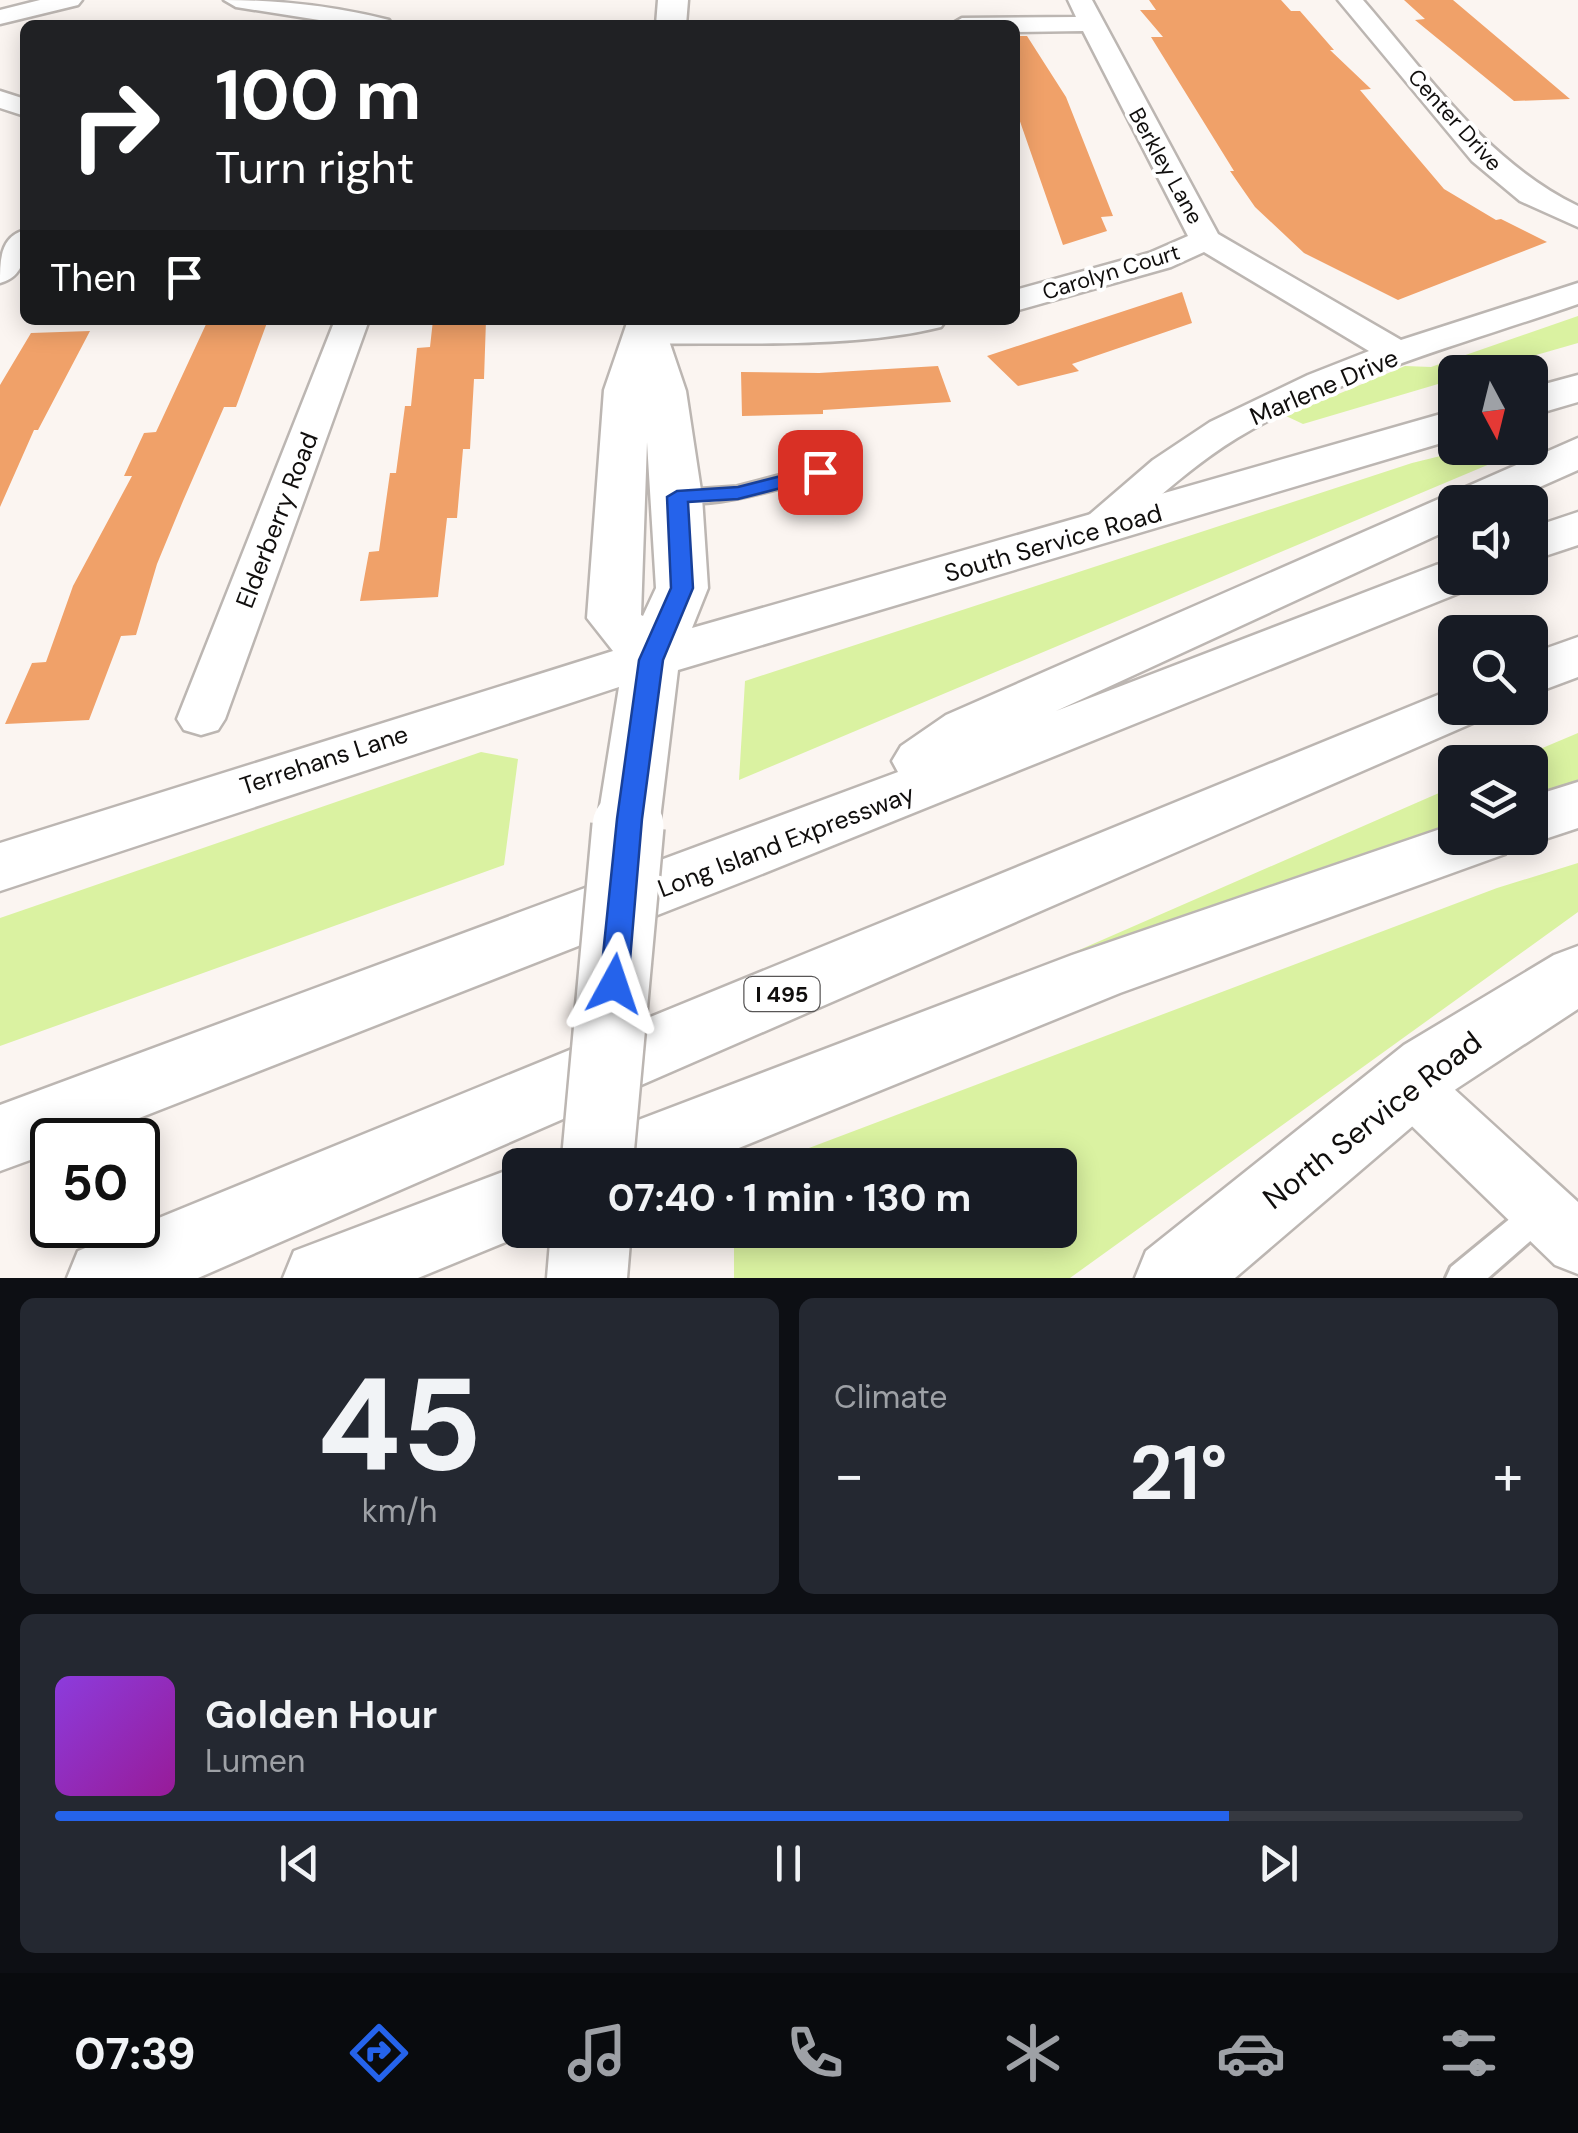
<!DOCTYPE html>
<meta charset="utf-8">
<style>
:root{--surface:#171b24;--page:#242831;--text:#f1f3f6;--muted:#9ea1a6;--line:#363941;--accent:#2563eb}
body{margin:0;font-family:"DM Sans",sans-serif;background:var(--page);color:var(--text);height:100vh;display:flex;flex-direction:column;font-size:38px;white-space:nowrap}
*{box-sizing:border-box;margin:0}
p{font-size:32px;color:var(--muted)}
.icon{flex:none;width:55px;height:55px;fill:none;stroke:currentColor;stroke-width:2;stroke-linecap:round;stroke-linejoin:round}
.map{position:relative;height:1278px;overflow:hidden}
.sheet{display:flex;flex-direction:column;gap:20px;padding:20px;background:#0d0f14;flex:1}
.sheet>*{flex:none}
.hud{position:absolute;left:20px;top:20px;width:1000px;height:305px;border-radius:15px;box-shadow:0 5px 25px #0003;background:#202124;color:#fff;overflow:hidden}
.needle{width:65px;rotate:173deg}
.buttons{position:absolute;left:1438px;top:355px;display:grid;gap:20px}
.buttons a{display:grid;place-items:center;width:110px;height:110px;border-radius:15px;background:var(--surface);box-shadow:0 5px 25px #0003;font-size:50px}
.speed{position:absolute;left:30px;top:1118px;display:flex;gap:20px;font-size:50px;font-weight:700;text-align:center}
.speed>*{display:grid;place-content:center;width:130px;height:130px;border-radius:50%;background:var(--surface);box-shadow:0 5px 25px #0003;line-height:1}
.speed .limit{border:5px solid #111;border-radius:15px;background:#fff;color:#111}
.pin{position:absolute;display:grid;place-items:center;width:85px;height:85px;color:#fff;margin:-42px;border-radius:20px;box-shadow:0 5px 15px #0006}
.me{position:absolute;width:110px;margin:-55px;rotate:5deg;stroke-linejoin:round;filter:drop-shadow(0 0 8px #0008)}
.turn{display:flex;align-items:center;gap:35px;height:210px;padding:0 30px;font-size:45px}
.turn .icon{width:130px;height:130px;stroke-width:2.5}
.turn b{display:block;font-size:70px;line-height:85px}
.then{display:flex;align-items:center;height:95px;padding:0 30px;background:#0003;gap:20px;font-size:38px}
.big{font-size:75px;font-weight:700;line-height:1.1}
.sheet .widget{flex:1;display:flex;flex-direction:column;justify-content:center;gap:15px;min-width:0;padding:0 35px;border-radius:15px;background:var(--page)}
.sheet .dial{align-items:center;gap:0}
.dial b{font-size:130px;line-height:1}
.song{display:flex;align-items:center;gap:30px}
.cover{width:120px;height:120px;border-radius:15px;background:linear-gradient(135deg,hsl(270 70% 55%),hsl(300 70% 35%))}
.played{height:10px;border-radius:5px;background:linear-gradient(90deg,var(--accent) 80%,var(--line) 80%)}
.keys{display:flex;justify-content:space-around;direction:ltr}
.heat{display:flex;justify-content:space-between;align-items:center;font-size:55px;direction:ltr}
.sheet .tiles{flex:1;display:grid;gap:20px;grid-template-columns:1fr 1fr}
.widget:last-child{grid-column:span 2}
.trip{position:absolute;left:502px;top:1148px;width:575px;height:100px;border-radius:15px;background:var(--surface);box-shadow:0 5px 25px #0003;font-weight:700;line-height:100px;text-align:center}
.dock{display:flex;height:160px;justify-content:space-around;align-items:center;background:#090b0e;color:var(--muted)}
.dock .icon{width:70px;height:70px}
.dock .current{color:var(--accent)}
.dock b{font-size:45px;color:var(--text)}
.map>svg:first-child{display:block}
.green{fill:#daf2a1}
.building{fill:#f0a169}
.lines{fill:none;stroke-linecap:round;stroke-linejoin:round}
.service-casing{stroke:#bcb6b2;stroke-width:6}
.minor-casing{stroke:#bcb6b2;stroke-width:5}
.secondary-casing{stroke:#bcb6b2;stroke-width:5}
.motorway-casing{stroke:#bcb6b2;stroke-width:5}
.service{fill:#fff;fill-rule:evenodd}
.minor{fill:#fff;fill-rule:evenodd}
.secondary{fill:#fff;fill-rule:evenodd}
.motorway{fill:#fff;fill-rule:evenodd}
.secondary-bridge-far1-casing{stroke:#bcb6b2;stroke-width:60;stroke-linecap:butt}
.secondary-bridge-casing{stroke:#bcb6b2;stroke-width:76;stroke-linecap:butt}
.secondary-bridge-far1{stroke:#fff;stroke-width:55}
.secondary-bridge{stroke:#fff;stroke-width:71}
.route{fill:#2563eb;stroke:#184099;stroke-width:2.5}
.labels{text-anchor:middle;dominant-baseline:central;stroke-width:8;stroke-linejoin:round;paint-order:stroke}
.far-street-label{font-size:22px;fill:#100e0d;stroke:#fff}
.shield{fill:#fff;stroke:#585656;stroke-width:2.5}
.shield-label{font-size:22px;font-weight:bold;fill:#100e0d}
.street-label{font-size:25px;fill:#100e0d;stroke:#fff}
.near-street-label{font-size:30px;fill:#100e0d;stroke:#fff}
</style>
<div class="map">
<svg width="1578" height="1278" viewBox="0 0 1578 1278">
<rect width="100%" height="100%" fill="#fbf5f1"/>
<path class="green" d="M1578 316V343L1477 372H1455V379L1303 424 1286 416 1405 366 1431 367Z
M1473 448H1528L739 780 745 681 1412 463Z
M1578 733V789L1530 806V762H1509Z
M481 752 518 759 504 865 0 1046V918Z
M1455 786V833L1074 967 1070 954Z
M1578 863V912L1070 1278H734V1230H1060V1165H764L1497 888Z"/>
<path class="building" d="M1149 0H1281L1291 11H1300L1334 50H1330L1371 89 1360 90 1444 189 1496 220 1501 219 1547 242 1398 300 1304 253 1255 207 1230 171H1234L1151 37H1163L1140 10H1156Z
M1404 0H1453L1570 99 1514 101 1415 20 1425 19Z
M1015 36H1027L1066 97 1113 216 1101 217 1107 231 1063 245 1015 107Z
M1182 292 1192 323 1072 364 1079 371 1018 386 987 356Z
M208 320H268L236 407H224L183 501 157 564 136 635 121 636 89 720 5 724 32 663 46 662 73 586 132 476H124L144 433 156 432Z
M433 320H486L484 379H474L470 449H463L457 518H447L438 597 360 601 369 552 379 551 390 473H396L405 406H411L417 348 430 347Z
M90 331 38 430H34L0 507V385L31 333Z
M938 366 951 402 823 410V414L742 416 741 372 819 373Z"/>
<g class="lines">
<defs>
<path id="service" d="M820 465 830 471 827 475C797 483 689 517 667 497L677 491 737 487Z
M1540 1198 1551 1203 1556 1213 1551 1223 1488 1278H1446L1451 1267 1529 1203Z"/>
<path id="minor" d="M40 0H82L78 5 0 24V10Z
M224 0C282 0 333 6 389 20L392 25H351L236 7Z
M1068 0H1092L1218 234 1401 340 1578 283V304C1463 344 1342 375 1237 438 1190 467 1152 503 1112 539L1097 542 1082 539 1076 530 1082 521 1153 460 1210 422 1308 375 1369 351 1204 252 1171 267 1015 311V290L1149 253 1188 236 1083 31 1015 32V25H950L962 18 1076 17Z
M1338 0H1363C1428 75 1487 162 1578 206V227L1520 201 1472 161Z
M0 91 25 99V116L0 108Z
M25 230C25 253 26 276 0 283 0 260 0 237 25 230Z
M335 320H369L225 719 218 730 201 735 184 730 177 719Z
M772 320H946L941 327C853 349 736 342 644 344L632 341 627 334 632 327 644 324Z
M1409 1059 1430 1067 1578 1202V1274L1555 1265 1388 1103 1379 1085 1388 1067Z"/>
<path id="secondary" d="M658 0H688L686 25H656Z
M628 320H662L686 391 702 497 708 588 692 628 1455 410V439L678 670 660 819 651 835 629 842 607 835 598 819 619 687 0 891V843L613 651 587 618 604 390ZM647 442 656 588 643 616 641 615Z
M1578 375V402L1530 416V388Z
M1578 946V1009L1456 1089 1235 1278H1135L1146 1251 1404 1045 1554 955Z
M551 1230H631L627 1278H547Z"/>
<path id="motorway" d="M1578 438V470L1506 502H1455V527L1056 711 1436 565 1455 560V578H1480L1474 587 752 878 83 1140H52V1152L0 1171V1105L898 772 892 761 901 746 946 715Z
M1578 512V545L1530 561V528Z
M1578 637V677L1530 695V654Z
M1455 688V708H1484L1475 722 198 1278H67L78 1251Z
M1578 782V828L1530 844 1514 839 1505 854 1120 993 697 1165H572L583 1141 1072 955 1455 824V838H1530V797Z
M521 1165 520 1230H535L418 1278H283L294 1251Z"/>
</defs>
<use href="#service" class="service-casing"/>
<use href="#minor" class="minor-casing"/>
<use href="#secondary" class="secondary-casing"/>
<use href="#motorway" class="motorway-casing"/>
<use href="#service" class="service"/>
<use href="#minor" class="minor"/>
<use href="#secondary" class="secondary"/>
<use href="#motorway" class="motorway"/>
<defs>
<path id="secondary-bridge-far1" d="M628 829 629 819"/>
<path id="secondary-bridge" d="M597 1165 628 826"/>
</defs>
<use href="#secondary-bridge-far1" class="secondary-bridge-far1-casing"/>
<use href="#secondary-bridge" class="secondary-bridge-casing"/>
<use href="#secondary-bridge-far1" class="secondary-bridge-far1"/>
<use href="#secondary-bridge" class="secondary-bridge"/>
</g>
<path class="route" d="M820 466 830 472 828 476 738 499 688 502 693 588 663 660 642 819 628 984 624 992 614 996 604 992 600 984 617 819 639 660 671 588 667 497 677 491 738 487Z"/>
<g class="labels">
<g class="far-street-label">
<text transform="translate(1455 120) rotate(48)">Center Drive</text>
<text transform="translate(1166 166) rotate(61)">Berkley Lane</text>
<text transform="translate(1111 272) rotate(-17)">Carolyn Court</text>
</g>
<rect class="shield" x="744.5" y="977" width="75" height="34" rx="8"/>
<g class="shield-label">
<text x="782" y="994">I 495</text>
</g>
<g class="street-label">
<text transform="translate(1324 387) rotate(-23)">Marlene Drive</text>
<text transform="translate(277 520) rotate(-69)">Elderberry Road</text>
<text transform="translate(1053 543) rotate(-16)">South Service Road</text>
<text transform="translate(324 760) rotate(-18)">Terrehans Lane</text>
<text transform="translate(786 841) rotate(-21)">Long Island Expressway</text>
</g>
<g class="near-street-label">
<text transform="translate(1372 1120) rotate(-38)">North Service Road</text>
</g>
</g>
</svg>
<div class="buttons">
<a><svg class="needle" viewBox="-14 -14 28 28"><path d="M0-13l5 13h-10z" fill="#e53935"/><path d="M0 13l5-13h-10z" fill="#9ea1a6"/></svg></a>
<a><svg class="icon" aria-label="sound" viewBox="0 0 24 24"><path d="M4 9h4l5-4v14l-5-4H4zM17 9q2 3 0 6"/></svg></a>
<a><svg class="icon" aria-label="search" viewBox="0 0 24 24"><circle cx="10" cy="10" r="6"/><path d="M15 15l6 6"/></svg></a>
<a><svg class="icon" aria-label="layers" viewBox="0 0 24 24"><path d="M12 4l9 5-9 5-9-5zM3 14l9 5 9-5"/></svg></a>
</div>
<div class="speed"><div class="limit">50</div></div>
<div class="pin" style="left:820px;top:472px;background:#d93025"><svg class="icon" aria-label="arrive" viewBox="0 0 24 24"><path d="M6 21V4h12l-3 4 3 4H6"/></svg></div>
<svg class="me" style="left:614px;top:984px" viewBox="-20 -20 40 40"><path d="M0-17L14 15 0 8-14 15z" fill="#2563eb" stroke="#fff" stroke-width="4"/></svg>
<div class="trip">07:40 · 1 min · 130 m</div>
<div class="hud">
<div class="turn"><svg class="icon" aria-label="right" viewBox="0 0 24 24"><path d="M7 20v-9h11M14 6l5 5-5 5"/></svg><div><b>100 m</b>Turn right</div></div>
<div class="then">Then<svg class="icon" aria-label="arrive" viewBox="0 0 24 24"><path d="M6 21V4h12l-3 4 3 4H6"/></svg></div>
</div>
</div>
<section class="sheet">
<div class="tiles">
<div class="widget dial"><b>45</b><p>km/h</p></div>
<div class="widget"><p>Climate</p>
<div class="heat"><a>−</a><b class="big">21°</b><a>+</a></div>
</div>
<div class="widget">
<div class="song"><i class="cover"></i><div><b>Golden Hour</b><p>Lumen</p></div></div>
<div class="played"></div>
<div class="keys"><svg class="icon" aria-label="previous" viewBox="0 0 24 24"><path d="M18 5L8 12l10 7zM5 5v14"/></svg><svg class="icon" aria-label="pause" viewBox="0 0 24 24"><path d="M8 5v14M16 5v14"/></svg><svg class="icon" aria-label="next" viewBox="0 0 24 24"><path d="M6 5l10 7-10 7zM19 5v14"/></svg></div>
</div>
</div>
</section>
<nav class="dock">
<b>07:39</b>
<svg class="icon current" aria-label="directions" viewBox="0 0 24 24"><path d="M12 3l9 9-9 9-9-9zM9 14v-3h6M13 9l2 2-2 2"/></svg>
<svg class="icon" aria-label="music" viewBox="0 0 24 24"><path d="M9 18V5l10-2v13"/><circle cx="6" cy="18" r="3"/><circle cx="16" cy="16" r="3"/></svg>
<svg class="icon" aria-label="phone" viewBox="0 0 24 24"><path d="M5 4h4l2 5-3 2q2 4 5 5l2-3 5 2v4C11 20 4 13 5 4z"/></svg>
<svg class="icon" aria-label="climate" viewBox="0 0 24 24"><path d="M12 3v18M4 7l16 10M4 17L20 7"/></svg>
<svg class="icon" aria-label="car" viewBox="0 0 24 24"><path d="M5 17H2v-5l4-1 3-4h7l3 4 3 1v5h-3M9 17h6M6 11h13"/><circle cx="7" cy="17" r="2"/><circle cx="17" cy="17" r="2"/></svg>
<svg class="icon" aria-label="filters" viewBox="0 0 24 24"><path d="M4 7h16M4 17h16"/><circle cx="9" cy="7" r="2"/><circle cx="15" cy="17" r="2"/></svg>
</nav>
